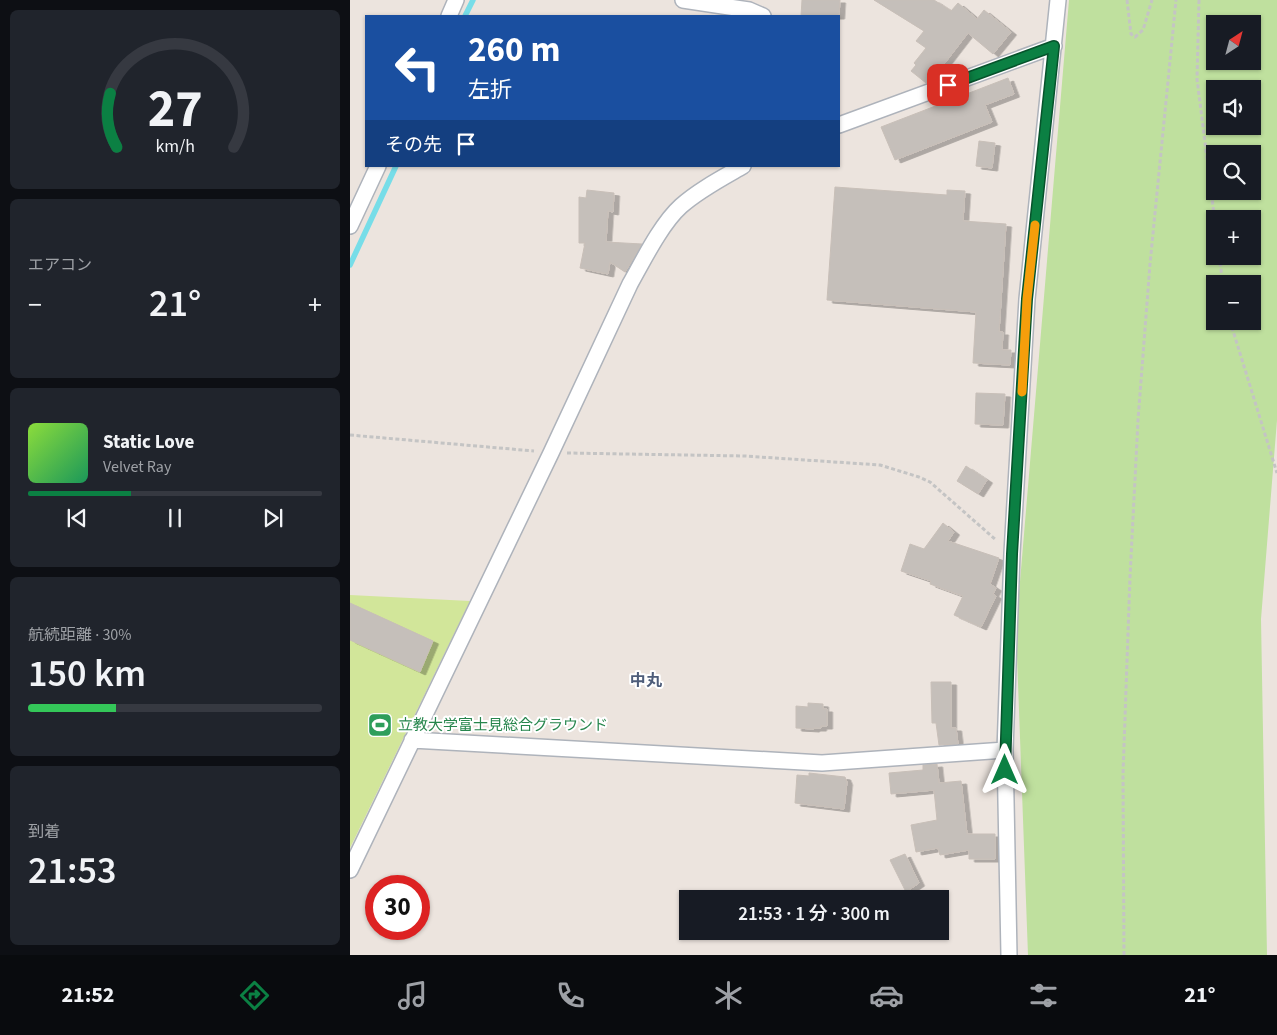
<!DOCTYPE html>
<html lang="ja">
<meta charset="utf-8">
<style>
:root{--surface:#171b24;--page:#20242c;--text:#f1f3f6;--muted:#9ea1a6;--line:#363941;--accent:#0b8043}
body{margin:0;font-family:"Source Sans 3","Noto Sans JP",sans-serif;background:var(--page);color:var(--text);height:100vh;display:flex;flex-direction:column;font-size:19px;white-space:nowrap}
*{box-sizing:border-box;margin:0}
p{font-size:16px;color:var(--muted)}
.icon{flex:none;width:28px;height:28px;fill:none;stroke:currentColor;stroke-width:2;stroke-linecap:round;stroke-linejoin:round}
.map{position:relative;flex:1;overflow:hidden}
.side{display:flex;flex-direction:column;gap:10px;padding:10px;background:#0d0f14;width:350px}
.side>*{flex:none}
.hud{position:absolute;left:15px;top:15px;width:475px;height:152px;border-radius:0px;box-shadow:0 1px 4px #0004;background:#1a4fa0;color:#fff;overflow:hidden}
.needle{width:32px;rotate:36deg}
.fabs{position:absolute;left:856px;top:15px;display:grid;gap:10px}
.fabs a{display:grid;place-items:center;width:55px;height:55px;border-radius:0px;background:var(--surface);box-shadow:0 1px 4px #0004;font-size:25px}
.speed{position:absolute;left:15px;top:875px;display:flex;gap:10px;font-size:25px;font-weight:700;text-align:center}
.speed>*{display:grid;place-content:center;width:65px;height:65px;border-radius:50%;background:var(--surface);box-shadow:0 1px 4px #0004;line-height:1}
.speed .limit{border:8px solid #d22;background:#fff;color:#111}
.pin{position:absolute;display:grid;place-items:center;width:42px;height:42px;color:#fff;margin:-21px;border-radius:10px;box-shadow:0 2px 8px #0006}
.me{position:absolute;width:55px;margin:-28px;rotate:0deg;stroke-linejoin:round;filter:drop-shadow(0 0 4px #0008)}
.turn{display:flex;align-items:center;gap:18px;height:105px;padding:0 20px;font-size:22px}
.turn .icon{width:65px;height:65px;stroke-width:2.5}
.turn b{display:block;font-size:35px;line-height:42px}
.then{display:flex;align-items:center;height:48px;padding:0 20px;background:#0003;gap:10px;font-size:19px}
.big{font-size:38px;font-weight:600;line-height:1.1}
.side .widget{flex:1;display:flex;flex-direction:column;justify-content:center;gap:8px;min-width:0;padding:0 18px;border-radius:8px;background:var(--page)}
.side .dial{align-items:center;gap:0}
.dial svg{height:130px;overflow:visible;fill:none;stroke:var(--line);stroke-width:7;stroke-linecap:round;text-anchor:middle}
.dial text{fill:var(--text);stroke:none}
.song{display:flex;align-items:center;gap:15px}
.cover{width:60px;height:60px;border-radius:8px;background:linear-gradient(135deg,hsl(90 70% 55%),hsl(150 70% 35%))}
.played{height:5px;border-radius:2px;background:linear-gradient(90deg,var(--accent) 35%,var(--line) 35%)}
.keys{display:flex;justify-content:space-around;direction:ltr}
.heat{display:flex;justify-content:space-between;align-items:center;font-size:28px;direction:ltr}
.charge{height:8px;border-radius:4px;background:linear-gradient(90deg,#34c759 30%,var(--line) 0)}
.trip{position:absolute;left:329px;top:890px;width:270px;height:50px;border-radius:0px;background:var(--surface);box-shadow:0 1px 4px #0004;font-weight:600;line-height:50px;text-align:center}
.tab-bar{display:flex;height:80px;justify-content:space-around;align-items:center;background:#090b0e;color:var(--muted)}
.tab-bar .icon{width:35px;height:35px}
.tab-bar .on{color:var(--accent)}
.tab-bar b{font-size:22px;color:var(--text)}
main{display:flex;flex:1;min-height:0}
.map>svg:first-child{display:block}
.green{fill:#bfe09e;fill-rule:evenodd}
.pitch{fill:#d2e69a}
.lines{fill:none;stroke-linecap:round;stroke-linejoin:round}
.stream{stroke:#77dde8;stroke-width:5.5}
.building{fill:#c5bfba;stroke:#c8bfb8;filter:url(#shadow)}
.minor-casing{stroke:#aeb3bb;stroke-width:18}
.path{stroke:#c4c4c4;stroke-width:3;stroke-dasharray:4 2.5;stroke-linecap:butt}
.minor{stroke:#fff;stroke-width:15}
.route-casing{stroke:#07532c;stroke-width:12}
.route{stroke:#0b8043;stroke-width:9}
.slow{stroke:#f59e0b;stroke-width:9}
.labels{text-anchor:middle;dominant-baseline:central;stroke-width:4;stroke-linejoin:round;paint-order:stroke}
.leisure-label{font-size:15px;fill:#27864d;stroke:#fff;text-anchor:start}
.neighbourhood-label{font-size:16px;font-weight:bold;fill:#4e5d7a;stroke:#fff}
</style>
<main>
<section class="side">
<div class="widget dial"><svg viewBox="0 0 100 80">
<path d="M14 69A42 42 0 1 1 86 69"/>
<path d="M14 69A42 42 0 0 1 10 36" stroke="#0b8043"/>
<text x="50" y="56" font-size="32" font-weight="700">27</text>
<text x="50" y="72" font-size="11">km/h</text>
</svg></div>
<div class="widget"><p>エアコン</p>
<div class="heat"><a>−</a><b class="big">21°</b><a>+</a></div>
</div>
<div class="widget">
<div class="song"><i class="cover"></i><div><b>Static Love</b><p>Velvet Ray</p></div></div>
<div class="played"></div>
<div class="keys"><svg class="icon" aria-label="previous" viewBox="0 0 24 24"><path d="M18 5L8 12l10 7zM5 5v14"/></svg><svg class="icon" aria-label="pause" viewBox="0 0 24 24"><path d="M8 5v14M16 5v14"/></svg><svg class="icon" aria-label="next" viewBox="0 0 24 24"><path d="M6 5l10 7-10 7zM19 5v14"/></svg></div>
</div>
<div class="widget"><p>航続距離 · 30%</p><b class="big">150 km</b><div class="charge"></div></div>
<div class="widget"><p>到着</p><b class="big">21:53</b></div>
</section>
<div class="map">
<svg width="927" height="955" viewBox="0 0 927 955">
<defs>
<filter id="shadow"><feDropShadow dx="5.5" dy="3" stdDeviation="0" flood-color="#0004"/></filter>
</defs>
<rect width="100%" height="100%" fill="#ece4de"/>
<path class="green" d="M719 0H927V420L911 619 917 955H678L666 629ZM865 24H902V61H865ZM865 89H902V126H865ZM865 154H902V191H865ZM865 219H902V256H865ZM865 284H902V321H865Z"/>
<path class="pitch" d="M0 595 120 601 0 848Z"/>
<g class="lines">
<path class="stream" d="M115 16 123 0
M0 265 46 166"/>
</g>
<path class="building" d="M452 0H490L489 16H451Z
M524 0H584L601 11 608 3 627 19 634 10 661 32 643 54 618 33 581 81 576 83 561 71 566 65 564 63 576 48 566 41 574 31Z
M658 78 664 94 635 105 642 122 545 160 531 127Z
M629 141 645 143 642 168 626 166Z
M485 187 597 195V190L615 191 613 221 656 224 649 332H653L652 350H661L660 365 623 363 626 312 477 300Z
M237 190 264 193 263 212 258 211 256 242 292 244 275 272 260 262 258 274 230 268 235 243H229V197L236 198Z
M626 393 655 394 653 425 625 424Z
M616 466 637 480 628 494 607 481Z
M593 523 604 532 598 541 649 558 640 584 646 588 643 594 646 596 631 627 604 615 613 596 580 584 581 581 551 571 560 544 574 549Z
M0 603 83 641 70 672 0 640Z
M581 682H601V728H606L608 744 589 745 586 723H582Z
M458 703 473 704V709H477V726H471V728H464V729L446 728V706L458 707Z
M587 764 589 783 611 781 617 834H645V859H619V850L590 855 588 848 566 852 561 825 587 820 584 790 541 794 539 773 573 770V765Z
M459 773 495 777 497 782 494 809 445 803 447 775 459 776Z
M555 854 569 883 556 892 540 860Z"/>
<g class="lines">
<defs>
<path id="minor" d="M333 0 399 10 413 16
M99 16 106 0
M489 125 704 46
M0 226 28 166
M62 740 472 763 655 750
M0 870 201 453 280 284C293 261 311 224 331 206 349 190 372 178 393 166
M659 955 655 750 662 553 677 299 708 0"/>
</defs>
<use href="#minor" class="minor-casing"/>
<path class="path" d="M777 0 781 34 785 37 793 30 802 0
M849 0 847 79 865 222
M869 256 873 284
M880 321 927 473
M0 435 184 451
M217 453 395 456 530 465 569 477 580 482 646 540
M774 955 773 774 780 577 788 420 800 264 826 0"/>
<use href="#minor" class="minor"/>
</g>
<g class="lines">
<defs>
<path id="route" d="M598 85 704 46 677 299 662 554 655 770"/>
</defs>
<use href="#route" class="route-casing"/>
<use href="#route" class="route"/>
<path class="slow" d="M672 392 677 299 685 225"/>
</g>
<defs>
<symbol id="stadium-square" viewBox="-11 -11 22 22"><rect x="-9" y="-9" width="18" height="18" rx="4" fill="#2e9e5b" stroke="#fff"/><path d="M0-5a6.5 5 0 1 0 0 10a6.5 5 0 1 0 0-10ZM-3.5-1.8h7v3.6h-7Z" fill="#fff"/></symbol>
</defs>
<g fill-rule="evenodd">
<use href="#stadium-square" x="16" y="711" width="28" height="28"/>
</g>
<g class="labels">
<g class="leisure-label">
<text x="48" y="725">立教大学富士見総合グラウンド</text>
</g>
<g class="neighbourhood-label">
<text x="296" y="681">中丸</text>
</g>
</g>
</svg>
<div class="fabs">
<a><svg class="needle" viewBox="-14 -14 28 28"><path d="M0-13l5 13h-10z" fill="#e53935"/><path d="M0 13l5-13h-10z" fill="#9ea1a6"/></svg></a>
<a><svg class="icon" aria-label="sound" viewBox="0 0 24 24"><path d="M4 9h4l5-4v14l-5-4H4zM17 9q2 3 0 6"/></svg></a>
<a><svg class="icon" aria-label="search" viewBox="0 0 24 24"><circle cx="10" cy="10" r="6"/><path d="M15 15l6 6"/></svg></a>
<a>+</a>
<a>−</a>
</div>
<div class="speed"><div class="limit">30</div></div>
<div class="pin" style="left:598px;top:85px;background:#d93025"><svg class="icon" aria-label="arrive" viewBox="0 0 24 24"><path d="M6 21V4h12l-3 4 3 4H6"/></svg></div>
<svg class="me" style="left:655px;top:770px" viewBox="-20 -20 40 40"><path d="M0-17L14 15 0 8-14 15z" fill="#0b8043" stroke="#fff" stroke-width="4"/></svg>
<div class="trip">21:53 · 1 分 · 300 m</div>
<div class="hud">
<div class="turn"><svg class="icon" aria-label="left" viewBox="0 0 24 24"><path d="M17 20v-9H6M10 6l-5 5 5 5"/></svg><div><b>260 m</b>左折</div></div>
<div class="then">その先<svg class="icon" aria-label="arrive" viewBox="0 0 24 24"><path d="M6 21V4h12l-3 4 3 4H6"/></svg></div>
</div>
</div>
</main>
<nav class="tab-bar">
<b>21:52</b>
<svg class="icon on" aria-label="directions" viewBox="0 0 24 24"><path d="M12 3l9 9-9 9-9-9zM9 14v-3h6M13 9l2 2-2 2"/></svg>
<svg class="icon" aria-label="music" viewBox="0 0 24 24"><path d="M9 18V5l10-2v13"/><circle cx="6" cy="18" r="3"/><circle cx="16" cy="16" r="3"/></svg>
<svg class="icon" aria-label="phone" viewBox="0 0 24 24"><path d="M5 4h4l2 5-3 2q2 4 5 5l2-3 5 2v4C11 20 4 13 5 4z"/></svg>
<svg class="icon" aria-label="climate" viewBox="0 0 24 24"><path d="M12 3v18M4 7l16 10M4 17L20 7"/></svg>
<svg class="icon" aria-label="car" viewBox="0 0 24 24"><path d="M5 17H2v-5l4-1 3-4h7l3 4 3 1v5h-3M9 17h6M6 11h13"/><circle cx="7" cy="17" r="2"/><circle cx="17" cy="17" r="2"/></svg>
<svg class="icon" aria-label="filters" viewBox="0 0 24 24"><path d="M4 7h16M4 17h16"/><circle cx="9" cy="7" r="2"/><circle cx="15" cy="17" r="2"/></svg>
<b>21°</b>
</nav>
